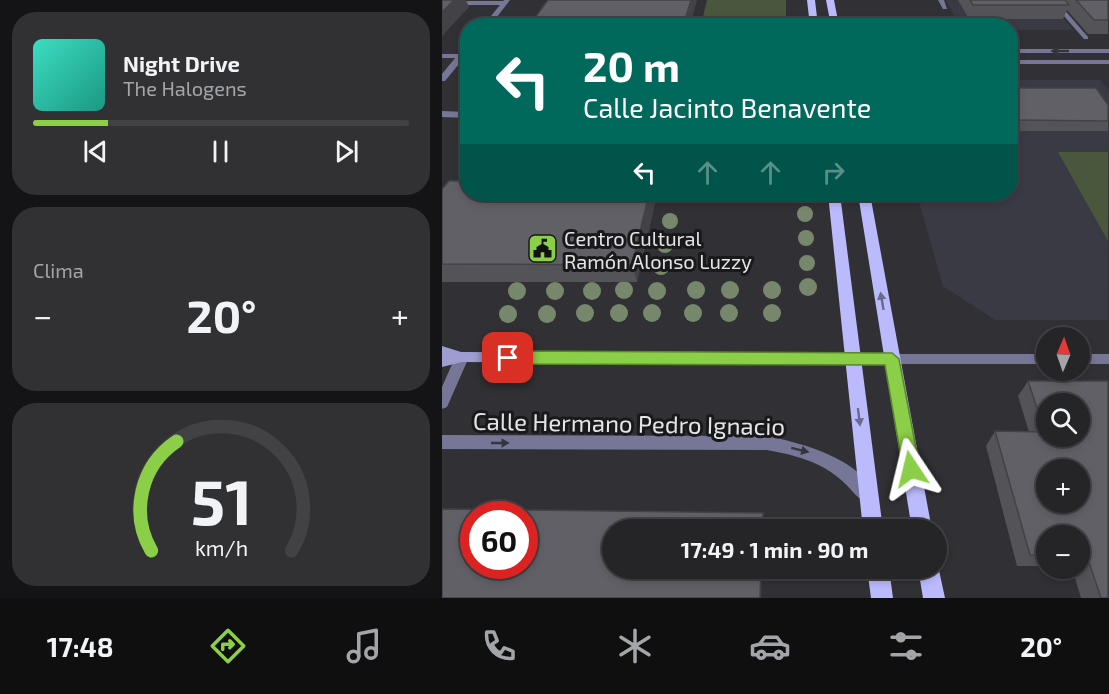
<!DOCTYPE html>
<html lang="es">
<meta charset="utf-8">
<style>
:root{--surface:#252528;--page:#313134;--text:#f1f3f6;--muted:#a3a5a8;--line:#424245;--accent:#8bce47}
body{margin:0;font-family:"Exo 2",sans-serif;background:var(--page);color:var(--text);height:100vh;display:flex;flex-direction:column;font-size:22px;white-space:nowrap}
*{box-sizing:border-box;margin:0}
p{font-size:20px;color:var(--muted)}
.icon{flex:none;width:33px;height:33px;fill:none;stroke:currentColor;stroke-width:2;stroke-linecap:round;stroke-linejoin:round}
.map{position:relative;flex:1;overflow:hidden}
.sheet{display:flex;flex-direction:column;gap:12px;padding:12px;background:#141416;width:442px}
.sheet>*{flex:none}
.hud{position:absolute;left:18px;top:18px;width:558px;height:183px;border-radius:24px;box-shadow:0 3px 9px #0003,0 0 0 2px var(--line);background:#00695c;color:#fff;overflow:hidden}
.needle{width:39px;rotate:2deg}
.controls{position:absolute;left:594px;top:327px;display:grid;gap:12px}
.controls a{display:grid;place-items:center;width:54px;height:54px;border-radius:50%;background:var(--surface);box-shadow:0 3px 9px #0003,0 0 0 2px var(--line);font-size:30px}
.speed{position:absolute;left:18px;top:501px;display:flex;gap:12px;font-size:30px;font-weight:700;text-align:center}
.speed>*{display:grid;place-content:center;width:78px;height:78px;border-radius:50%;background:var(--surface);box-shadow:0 3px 9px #0003,0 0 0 2px var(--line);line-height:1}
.speed .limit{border:9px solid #d22;background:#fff;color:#111}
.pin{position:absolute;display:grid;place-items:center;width:51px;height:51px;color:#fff;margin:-26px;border-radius:12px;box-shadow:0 3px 9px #0006}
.me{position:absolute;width:66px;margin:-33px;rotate:350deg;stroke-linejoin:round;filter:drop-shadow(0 0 4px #0008)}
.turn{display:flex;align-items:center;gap:21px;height:126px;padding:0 24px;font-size:27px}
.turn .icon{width:78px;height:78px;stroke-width:2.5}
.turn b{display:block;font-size:42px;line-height:51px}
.lanes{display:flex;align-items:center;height:57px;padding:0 24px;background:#0003;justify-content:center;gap:30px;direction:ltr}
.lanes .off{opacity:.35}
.big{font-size:45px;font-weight:700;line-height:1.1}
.sheet .card{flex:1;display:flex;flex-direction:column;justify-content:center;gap:9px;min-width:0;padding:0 21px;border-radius:24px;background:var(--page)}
.sheet .dial{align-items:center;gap:0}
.dial svg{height:156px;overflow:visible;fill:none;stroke:var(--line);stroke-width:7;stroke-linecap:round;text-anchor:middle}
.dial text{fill:var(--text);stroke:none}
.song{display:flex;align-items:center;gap:18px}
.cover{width:72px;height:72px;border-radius:9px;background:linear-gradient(135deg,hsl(170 70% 55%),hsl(170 70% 35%))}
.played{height:6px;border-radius:3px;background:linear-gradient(90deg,var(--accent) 20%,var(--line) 20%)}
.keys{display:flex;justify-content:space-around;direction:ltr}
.heat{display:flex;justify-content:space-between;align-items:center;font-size:33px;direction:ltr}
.trip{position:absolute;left:160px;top:519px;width:345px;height:60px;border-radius:30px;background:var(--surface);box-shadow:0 3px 9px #0003,0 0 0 2px var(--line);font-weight:700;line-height:60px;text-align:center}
.tabs{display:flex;height:96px;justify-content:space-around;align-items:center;background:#0f0f10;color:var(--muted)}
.tabs .icon{width:42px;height:42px}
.tabs .selected{color:var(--accent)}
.tabs b{font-size:27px;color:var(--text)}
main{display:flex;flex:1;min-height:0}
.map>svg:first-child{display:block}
.built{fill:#3a3a45}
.green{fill:#49573d}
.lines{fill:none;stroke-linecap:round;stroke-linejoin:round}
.pedestrian{fill:#767697;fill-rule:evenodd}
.minor{fill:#767697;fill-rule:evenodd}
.tertiary{fill:#767697;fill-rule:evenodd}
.secondary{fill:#9d9dd1;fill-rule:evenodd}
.primary{fill:#bbbafd;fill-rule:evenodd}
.tree{fill:#76876b}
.wall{fill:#535358}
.shaded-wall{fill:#434347}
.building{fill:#606066;stroke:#434347;stroke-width:1.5;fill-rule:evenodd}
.oneway{fill:#353540}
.oneway2{fill:#6a6a8c}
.route{fill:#8bce47;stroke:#5a862e;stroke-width:1.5}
.labels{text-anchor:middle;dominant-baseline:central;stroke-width:6;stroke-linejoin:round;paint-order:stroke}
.poi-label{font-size:20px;fill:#e4e4e7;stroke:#19191b;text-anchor:start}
.near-street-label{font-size:24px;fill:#e4e4e7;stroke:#19191b}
</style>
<main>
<section class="sheet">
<div class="card">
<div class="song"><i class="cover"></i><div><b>Night Drive</b><p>The Halogens</p></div></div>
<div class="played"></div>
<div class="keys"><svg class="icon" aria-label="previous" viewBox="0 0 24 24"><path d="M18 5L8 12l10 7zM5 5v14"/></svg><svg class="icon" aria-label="pause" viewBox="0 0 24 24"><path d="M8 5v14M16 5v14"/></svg><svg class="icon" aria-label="next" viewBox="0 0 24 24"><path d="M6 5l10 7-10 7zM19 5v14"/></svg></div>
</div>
<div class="card"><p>Clima</p>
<div class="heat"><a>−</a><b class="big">20°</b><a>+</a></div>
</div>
<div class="card dial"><svg viewBox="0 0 100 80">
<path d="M14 69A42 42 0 1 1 86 69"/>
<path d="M14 69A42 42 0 0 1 27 13" stroke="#8bce47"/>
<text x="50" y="56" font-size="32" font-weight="700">51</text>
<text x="50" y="72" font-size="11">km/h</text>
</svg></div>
</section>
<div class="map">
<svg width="667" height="598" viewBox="0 0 667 598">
<rect width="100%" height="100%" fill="#313135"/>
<path class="built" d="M504 0 608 2 631 30H569L568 26 517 25Z
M569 80H658L667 91 666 320H553L501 286 475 194H568Z"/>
<path class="green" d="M265 0H344V25H259Z
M617 152H666V241L616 152Z"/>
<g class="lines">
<path class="pedestrian" d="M496 0H502L505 9H501Z
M608 0H614L646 37V39H642Z"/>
<path class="minor" d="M0 1H63L66 3 63 5H0Z
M0 54H19L23 56 19 58H0Z
M0 111 26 112V118L0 117Z
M20 352 25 353 27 357 5 407 0 409V387L15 353Z
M450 354H604V364H450L445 363 443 359 445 355Z
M638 354H667V364H638Z
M0 435 325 436C360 443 419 459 434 496L432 502 426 504C415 499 408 487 398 479 377 461 352 455 325 450L0 449Z"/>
<path class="tertiary" d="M62 0H68L48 26H41Z
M23 46H26V53L3 81H0V74Z
M568 49H667V53H568Z
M568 60H667V64H568Z"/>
<path class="secondary" d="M0 346 19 352 450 354 455 355 457 359 455 363 450 364 20 362 0 367Z"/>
<path class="primary" d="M365 0H373L376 26H368Z
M384 0H392L397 26H389Z
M386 194H398L441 530H421Z
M416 194H428L490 530H470Z
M495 561 503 598H481L476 568H495Z
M425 568H447L451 598H429Z"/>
</g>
<g class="tree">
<circle cx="363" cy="214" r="8"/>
<circle cx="228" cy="221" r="8"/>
<circle cx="364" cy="238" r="8"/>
<circle cx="223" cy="245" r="8"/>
<circle cx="365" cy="263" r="8"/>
<circle cx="219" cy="267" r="8"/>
<circle cx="366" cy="287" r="9"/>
<circle cx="182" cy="290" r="9"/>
<circle cx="254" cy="290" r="9"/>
<circle cx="288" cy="290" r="9"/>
<circle cx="330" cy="290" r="9"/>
<circle cx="75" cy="291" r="9"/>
<circle cx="113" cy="291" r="9"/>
<circle cx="150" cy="291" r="9"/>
<circle cx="215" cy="291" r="9"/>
<circle cx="143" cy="313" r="9"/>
<circle cx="177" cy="313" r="9"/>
<circle cx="210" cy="313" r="9"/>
<circle cx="251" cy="313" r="9"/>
<circle cx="287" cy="313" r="9"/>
<circle cx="330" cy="313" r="9"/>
<circle cx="66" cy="314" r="9"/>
<circle cx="105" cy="314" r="9"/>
</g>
<path class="wall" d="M516 0H666V34H646L625 10 621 19H527Z
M568 88 666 105V131H568Z
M0 189 215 194 195 282H0Z
M586 381 666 598H639L630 568H638V536H604V566H575L544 446 553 431 587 432 576 396Z"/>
<path class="shaded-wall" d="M12 0H24L27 7 0 36V12Z
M249 0H255L248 26H241Z
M207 194H215L195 282 190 265Z
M319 568H320L319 598H318Z"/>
<path class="building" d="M0 0H12L0 12Z
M106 0H249L241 26H87Z
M528 0H623L627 5H531Z
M634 0H666V20H652Z
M568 88H654L666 105V121L568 120Z
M7 181H26V194H207L190 265 0 264V189Z
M586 381H666V598H659L645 556H638V536H604V556L588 555 553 431 603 432ZM604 404H638V436H604ZM604 470H638V502H604Z
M0 509 321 513 320 530H171V568H319L318 598H0ZM32 514H82V566H32Z"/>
<defs><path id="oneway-solid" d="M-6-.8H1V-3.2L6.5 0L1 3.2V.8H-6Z" transform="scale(1.5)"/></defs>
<g class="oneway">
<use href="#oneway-solid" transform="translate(618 51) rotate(180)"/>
<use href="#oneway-solid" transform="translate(58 443)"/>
<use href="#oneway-solid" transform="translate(358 450) rotate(14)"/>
</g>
<g class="oneway2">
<use href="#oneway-solid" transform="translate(440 301) rotate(-100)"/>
<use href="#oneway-solid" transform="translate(417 417) rotate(83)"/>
</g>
<path class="route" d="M66 351 450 353 457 359 478 469 475 475 469 477 463 475 461 469 443 365 66 364 59 358Z"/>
<defs>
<symbol id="civic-square" viewBox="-11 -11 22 22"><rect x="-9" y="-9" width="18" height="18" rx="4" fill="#8bce47" stroke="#19191b"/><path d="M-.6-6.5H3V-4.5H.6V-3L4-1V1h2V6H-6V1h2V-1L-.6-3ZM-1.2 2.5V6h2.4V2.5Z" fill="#111"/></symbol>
</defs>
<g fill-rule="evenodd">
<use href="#civic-square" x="84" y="232" width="33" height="33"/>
</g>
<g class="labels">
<g class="poi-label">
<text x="122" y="238">Centro Cultural<tspan x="122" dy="23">Ramón Alonso Luzzy</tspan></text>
</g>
<g class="near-street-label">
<text transform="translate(187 423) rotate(1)">Calle Hermano Pedro Ignacio</text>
</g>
</g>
</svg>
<div class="controls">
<a><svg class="needle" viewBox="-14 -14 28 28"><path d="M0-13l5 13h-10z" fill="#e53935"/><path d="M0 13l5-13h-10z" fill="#a3a5a8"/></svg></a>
<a><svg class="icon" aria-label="search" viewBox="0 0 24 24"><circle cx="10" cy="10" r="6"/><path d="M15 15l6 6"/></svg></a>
<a>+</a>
<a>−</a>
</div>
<div class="speed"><div class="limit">60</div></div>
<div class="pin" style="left:66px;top:358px;background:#d93025"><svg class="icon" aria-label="arrive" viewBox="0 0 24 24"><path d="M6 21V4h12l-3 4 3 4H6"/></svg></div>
<svg class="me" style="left:469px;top:469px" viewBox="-20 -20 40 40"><path d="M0-17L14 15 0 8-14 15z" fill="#8bce47" stroke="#fff" stroke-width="4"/></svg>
<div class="trip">17:49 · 1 min · 90 m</div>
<div class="hud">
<div class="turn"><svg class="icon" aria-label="left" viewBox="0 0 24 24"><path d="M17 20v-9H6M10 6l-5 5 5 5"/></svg><div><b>20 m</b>Calle Jacinto Benavente</div></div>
<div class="lanes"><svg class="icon" aria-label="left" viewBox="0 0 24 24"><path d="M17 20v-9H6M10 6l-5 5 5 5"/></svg><svg class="icon off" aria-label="ahead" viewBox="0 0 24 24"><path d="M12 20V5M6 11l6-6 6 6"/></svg><svg class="icon off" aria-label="ahead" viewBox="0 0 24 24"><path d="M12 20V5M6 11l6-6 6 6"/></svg><svg class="icon off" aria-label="right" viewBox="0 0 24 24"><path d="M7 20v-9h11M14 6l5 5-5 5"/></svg></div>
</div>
</div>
</main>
<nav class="tabs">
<b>17:48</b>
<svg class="icon selected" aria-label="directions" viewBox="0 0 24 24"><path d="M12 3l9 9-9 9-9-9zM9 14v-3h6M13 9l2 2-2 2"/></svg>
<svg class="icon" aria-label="music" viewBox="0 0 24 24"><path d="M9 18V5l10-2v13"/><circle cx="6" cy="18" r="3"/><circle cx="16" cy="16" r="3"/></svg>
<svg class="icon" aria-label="phone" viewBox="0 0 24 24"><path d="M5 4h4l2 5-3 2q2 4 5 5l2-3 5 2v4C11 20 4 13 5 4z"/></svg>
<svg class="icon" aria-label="climate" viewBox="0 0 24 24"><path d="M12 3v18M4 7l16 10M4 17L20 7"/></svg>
<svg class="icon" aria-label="car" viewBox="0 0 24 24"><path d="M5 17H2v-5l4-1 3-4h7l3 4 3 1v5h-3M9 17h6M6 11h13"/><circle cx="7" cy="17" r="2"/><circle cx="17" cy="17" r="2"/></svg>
<svg class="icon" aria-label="filters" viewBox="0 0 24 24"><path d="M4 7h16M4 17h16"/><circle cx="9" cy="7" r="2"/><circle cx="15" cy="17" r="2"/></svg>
<b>20°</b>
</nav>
